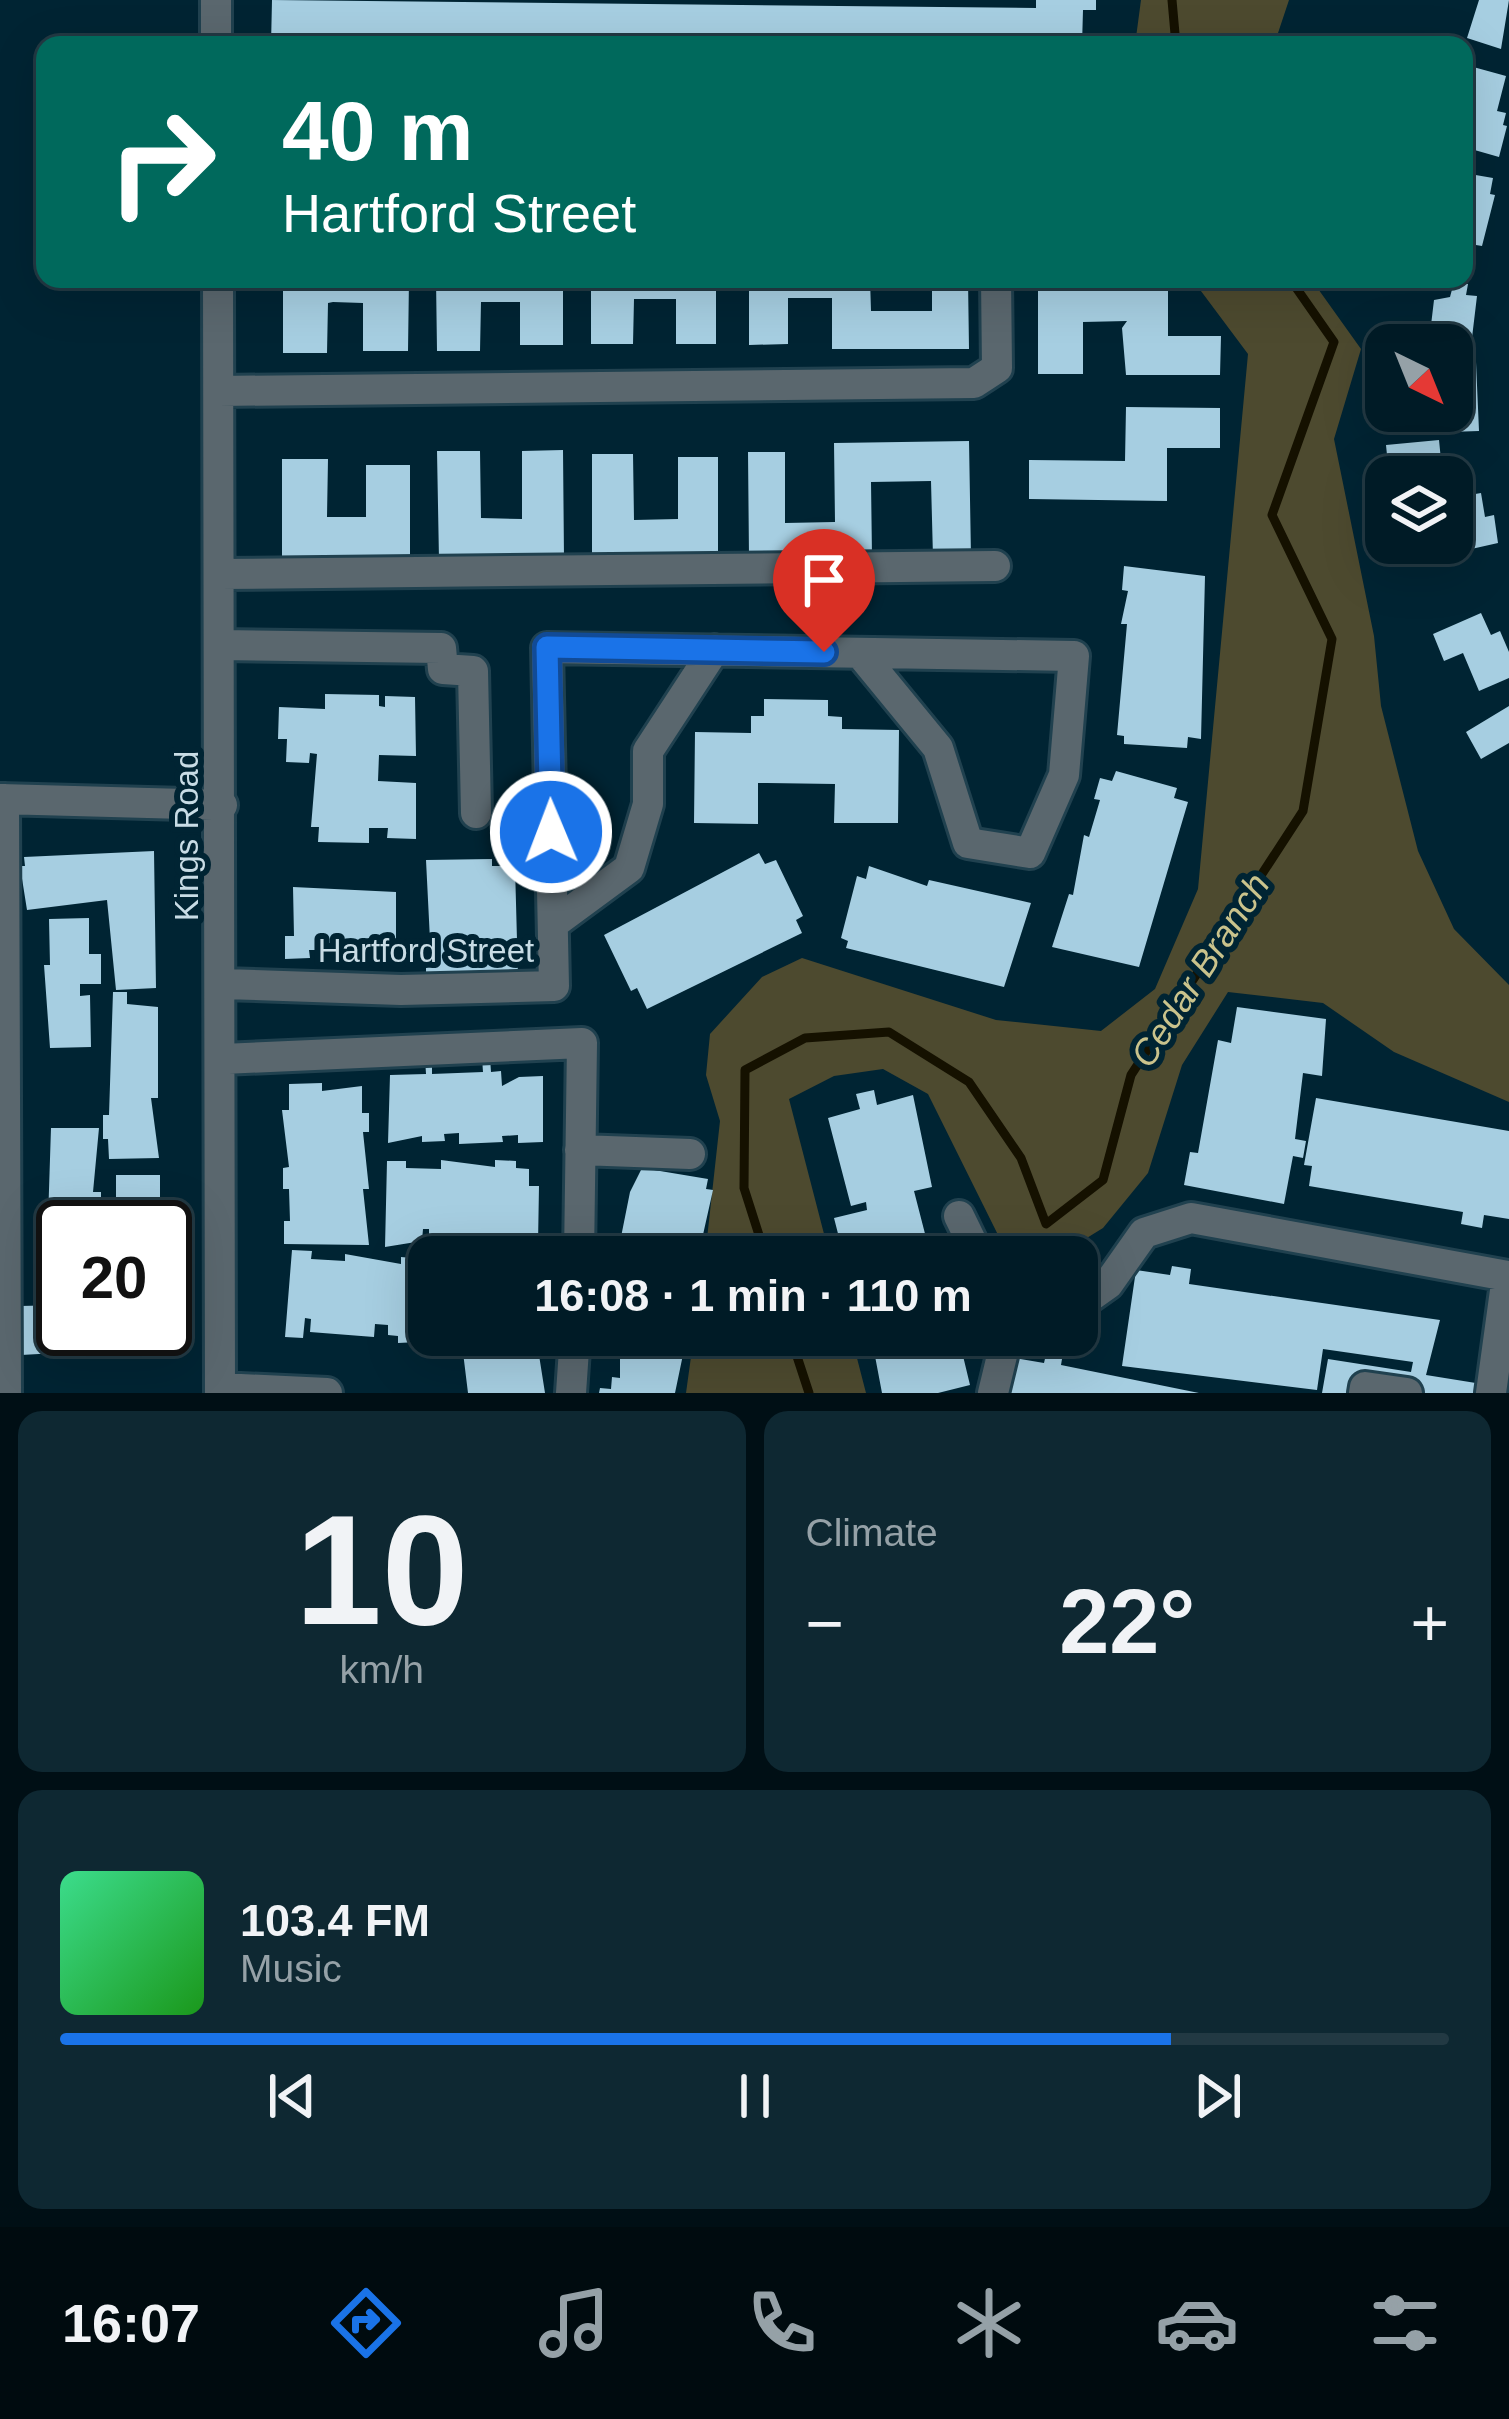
<!DOCTYPE html>
<meta charset="utf-8">
<style>
:root{--surface:#001b26;--page:#0e2832;--text:#f1f3f6;--muted:#95a1a7;--line:#223943;--accent:#1a73e8}
body{margin:0;font-family:Arial,sans-serif;background:var(--page);color:var(--text);height:100vh;display:flex;flex-direction:column;font-size:45px;white-space:nowrap}
*{box-sizing:border-box;margin:0}
p{font-size:39px;color:var(--muted)}
.icon{flex:none;width:66px;height:66px;fill:none;stroke:currentColor;stroke-width:2;stroke-linecap:round;stroke-linejoin:round}
.map{position:relative;height:1393px;overflow:hidden}
.sheet{display:flex;flex-direction:column;gap:18px;padding:18px;background:#000f15;flex:1}
.sheet>*{flex:none}
.banner{position:absolute;left:36px;top:36px;width:1437px;height:252px;border-radius:24px;box-shadow:0 12px 48px #0002,0 0 0 3px var(--line);background:#00695c;color:#fff;overflow:hidden}
.needle{width:78px;rotate:137deg}
.tools{position:absolute;left:1365px;top:324px;display:grid;gap:24px}
.tools a{display:grid;place-items:center;width:108px;height:108px;border-radius:24px;background:var(--surface);box-shadow:0 12px 48px #0002,0 0 0 3px var(--line);font-size:60px}
.speed{position:absolute;left:36px;top:1200px;display:flex;gap:24px;font-size:60px;font-weight:700;text-align:center}
.speed>*{display:grid;place-content:center;width:156px;height:156px;border-radius:50%;background:var(--surface);box-shadow:0 12px 48px #0002,0 0 0 3px var(--line);line-height:1}
.speed .limit{border:6px solid #111;border-radius:18px;background:#fff;color:#111}
.pin{position:absolute;display:grid;place-items:center;width:102px;height:102px;color:#fff;margin:-123px -51px;border-radius:50% 50% 50% 0;rotate:-45deg;box-shadow:0 0 12px #0007}
.pin .icon{rotate:45deg}
.me{position:absolute;width:132px;margin:-66px;rotate:359deg;stroke-linejoin:round;filter:drop-shadow(0 0 9px #0008)}
.turn{display:flex;align-items:center;gap:42px;height:252px;padding:0 48px;font-size:54px}
.turn .icon{width:156px;height:156px;stroke-width:2.5}
.turn b{display:block;font-size:84px;line-height:102px}
.big{font-size:90px;font-weight:800;line-height:1.1}
.sheet .tile{flex:1;display:flex;flex-direction:column;justify-content:center;gap:18px;min-width:0;padding:0 42px;border-radius:24px;background:var(--page)}
.sheet .dial{align-items:center;gap:0}
.dial b{font-size:156px;line-height:1}
.song{display:flex;align-items:center;gap:36px}
.cover{width:144px;height:144px;border-radius:18px;background:linear-gradient(135deg,hsl(150 70% 55%),hsl(120 70% 35%))}
.played{height:12px;border-radius:6px;background:linear-gradient(90deg,var(--accent) 80%,var(--line) 80%)}
.keys{display:flex;justify-content:space-around;direction:ltr}
.heat{display:flex;justify-content:space-between;align-items:center;font-size:66px;direction:ltr}
.sheet .tiles{flex:1;display:grid;gap:18px;grid-template-columns:1fr 1fr}
.tile:last-child{grid-column:span 2}
.trip{position:absolute;left:408px;top:1236px;width:690px;height:120px;border-radius:24px;background:var(--surface);box-shadow:0 12px 48px #0002,0 0 0 3px var(--line);font-weight:800;line-height:120px;text-align:center}
.tab-bar{display:flex;height:192px;justify-content:space-around;align-items:center;background:#000b0f;color:var(--muted)}
.tab-bar .icon{width:84px;height:84px}
.tab-bar .active{color:var(--accent)}
.tab-bar b{font-size:54px;color:var(--text)}
.map>svg:first-child{display:block}
.forest{fill:#4d4a2f}
.lines{fill:none;stroke-linecap:round;stroke-linejoin:round}
.stream{stroke:#151100;stroke-width:9}
.building{fill:#a6cee1}
.minor-casing{stroke:#20414f;stroke-width:36}
.minor{stroke:#5a676e;stroke-width:30}
.route-casing{stroke:#114b97;stroke-width:30}
.route{stroke:#1a73e8;stroke-width:21}
.labels{text-anchor:middle;dominant-baseline:central;stroke-width:12;stroke-linejoin:round;paint-order:stroke}
.street-label{font-size:33px;fill:#c8dce5;stroke:#002433}
.water-label{font-size:36px;font-style:italic;fill:#cac38c;stroke:#002433}
</style>
<div class="map">
<svg width="1509" height="1393" viewBox="0 0 1509 1393">
<rect width="100%" height="100%" fill="#002433"/>
<path class="forest" d="M1141 0H1289L1274 45H1135Z
M1192 279H1311L1361 349 1334 439 1374 636 1381 706 1418 851 1454 929 1509 985V1102L1394 1052 1323 1003 1228 992 1182 1065 1148 1173 1103 1228 1056 1257 1007 1253 928 1094 883 1069 834 1076 789 1099 830 1257H705L720 1121 706 1075 710 1034 762 977 802 958 996 1020 1101 1031 1155 989 1198 889 1248 354Z
M694 1335H851L866 1393H686Z"/>
<g class="lines">
<path class="stream" d="M1172 0 1176 45
M766 1257 744 1188 745 1070 805 1038 889 1032 969 1082 1021 1158 1046 1224 1103 1180 1131 1075 1303 811 1332 639 1272 515 1334 342 1290 279
M790 1335 809 1393"/>
</g>
<path class="building" d="M272 0 1036 8V0H1096V10H1083L1082 45H271Z
M1479 0H1509L1501 49 1467 38Z
M1466 65 1506 76 1497 111 1506 113 1503 125 1507 126 1499 157 1464 147Z
M1464 173 1493 178 1490 194 1495 195 1482 246 1464 243Z
M283 279H409L408 351H363V303L333 302 328 303 327 353H283Z
M436 279H563V345H520V302H481L480 351H437Z
M591 279H716V344H676V299H634L633 344H591Z
M749 279H870L871 311H932V279H968L969 349H832V298H788V344L749 345Z
M1038 279 1168 284V336H1221L1220 375H1126L1122 328 1127 321 1083 322V374H1038Z
M1454 282 1468 284 1466 295 1477 296 1471 346 1429 342 1434 300 1450 297Z
M1476 362 1479 431 1419 433 1418 411H1452V363Z
M1126 407 1220 408V448H1167V501L1029 499V460L1125 461Z
M1439 440 1442 470 1389 475 1386 445Z
M969 441 971 557H933L931 481 871 482 872 556 749 558 748 452H785V523L835 522 834 443Z
M563 450 564 558 439 560 437 451H480L481 518 522 519V451Z
M592 454H633L634 520 678 519V457H718V558L592 559Z
M282 459H328L327 517H366V465H410V562H282Z
M1481 493 1485 517 1494 515 1498 543 1458 552 1452 498Z
M1124 566 1205 576 1201 739 1188 737 1187 748 1124 744V736L1117 735 1127 624H1121L1128 591 1122 590Z
M1481 613 1491 635 1500 631 1509 652V678L1479 691 1463 653 1444 661 1433 634Z
M325 694 379 695V706L385 707V696L415 697 416 756 379 755 378 781 416 783V839L387 838 388 828H369V843L318 842 319 827H311L317 754 310 753 309 763 286 762 287 739H278L279 707 325 709Z
M764 699 828 700V716L842 717V729L899 730 898 823H834L835 784 767 783H758V824L694 823 695 732 751 733V716H764Z
M1509 706V743L1481 759 1466 732Z
M1116 771 1177 788 1174 798 1188 802 1139 967 1052 947 1069 894 1073 895 1084 835 1089 837 1100 800 1094 799 1100 778 1112 781Z
M154 851 156 988 116 990 107 900 27 910 20 866H25L24 857Z
M759 853 765 864 776 860 803 916 796 920 802 933 647 1009 637 988 631 991 604 935Z
M492 859V866H515L518 978 426 983V960H431L426 860Z
M869 866 927 886 929 880 1031 903 1004 987 846 948 848 941 841 938 857 876 866 879Z
M293 887 396 892V950H309L310 958 285 959V936H294Z
M89 918V954H101V984H80V996L90 995 91 1047 50 1048 44 965H50L49 919Z
M113 992H127V1004L158 1007V1098H151L159 1158 109 1159 108 1139H103V1115H109Z
M1237 1007 1326 1019 1322 1076 1303 1073 1295 1139 1306 1141 1303 1158 1293 1156 1284 1204 1184 1185 1190 1152 1198 1153 1218 1040 1231 1043Z
M425 1058H432V1074L483 1072 482 1058H490L491 1072 501 1071 502 1086 519 1077 543 1076V1142L518 1143V1135L502 1136 503 1142 459 1144V1133L444 1134 445 1141 422 1142V1136L388 1143 390 1075 426 1074Z
M322 1083V1091L362 1086V1113H369V1132H363L369 1189H363L369 1245 284 1244V1221H290L289 1189H283V1168L289 1167 282 1110H289V1084Z
M874 1090 877 1105 913 1095 932 1187 914 1191 931 1257H844L834 1218 867 1210 866 1202 851 1206 828 1118 860 1109 856 1094Z
M1316 1098 1509 1131V1219L1484 1215 1482 1228 1461 1224 1463 1212 1309 1186 1312 1166 1304 1165Z
M51 1128H99L93 1192H101V1218H116V1175H160V1227H63V1290H52V1251H47Z
M441 1160 495 1167V1160L516 1161V1168L529 1169V1186H539L538 1244 517 1241V1248H498L499 1240H485V1234L429 1237V1229H423L422 1241 385 1247 387 1161H406V1168L441 1169Z
M642 1168 708 1179 706 1189 713 1190 698 1257H617L630 1192Z
M292 1250 312 1251 311 1259 345 1261V1254L401 1264V1257L423 1259 422 1264 429 1265V1335H439L438 1341 398 1343V1336L388 1335V1325L375 1324 374 1337 310 1332 311 1319 305 1318 303 1338 285 1337Z
M1172 1266 1191 1269 1189 1284 1440 1320 1426 1375 1482 1384 1480 1393H1322L1328 1359 1411 1372 1413 1362 1323 1349 1317 1390 1122 1366 1136 1270 1170 1275Z
M63 1305V1329H158V1356L110 1354V1350L21 1355 20 1306Z
M547 1335 548 1355H539L545 1393H468L461 1336Z
M871 1335H958L970 1385 938 1393H882Z
M620 1337 685 1345 675 1393H599L600 1388 611 1389 612 1377 620 1378Z
M1047 1350 1063 1353 1061 1365 1199 1393H1002L1009 1357 1044 1363Z"/>
<g class="lines">
<defs>
<path id="minor" d="M216 0V45
M218 279 220 1393
M219 391 974 383 997 368 996 279
M220 574 995 566
M220 645 441 648 443 669 473 671 476 813
M0 799 222 805
M4 799 6 1393
M553 924 629 868 648 804V751L714 650
M223 984 401 990 554 986 547 648 1074 656 1064 775 1030 853 968 843 938 748 860 653
M223 1059 582 1043 579 1257
M580 1150 690 1154
M959 1216 979 1257
M1077 1306 1108 1284 1144 1233 1191 1218 1507 1276 1491 1393
M220 1388 327 1393
M571 1393 575 1335
M993 1393 1007 1335
M1364 1393 1365 1387 1407 1393"/>
</defs>
<use href="#minor" class="minor-casing"/>
<use href="#minor" class="minor"/>
</g>
<g class="lines">
<defs>
<path id="route" d="M551 832 547 647 824 652"/>
</defs>
<use href="#route" class="route-casing"/>
<use href="#route" class="route"/>
</g>
<g class="labels">
<g class="street-label">
<text transform="translate(186 836) rotate(-90)">Kings Road</text>
<text x="426" y="950">Hartford Street</text>
</g>
<g class="water-label">
<text transform="translate(1200 970) rotate(-57)">Cedar Branch</text>
</g>
</g>
</svg>
<div class="tools">
<a><svg class="needle" viewBox="-14 -14 28 28"><path d="M0-13l5 13h-10z" fill="#e53935"/><path d="M0 13l5-13h-10z" fill="#95a1a7"/></svg></a>
<a><svg class="icon" aria-label="layers" viewBox="0 0 24 24"><path d="M12 4l9 5-9 5-9-5zM3 14l9 5 9-5"/></svg></a>
</div>
<div class="speed"><div class="limit">20</div></div>
<div class="pin" style="left:824px;top:652px;background:#d93025"><svg class="icon" aria-label="arrive" viewBox="0 0 24 24"><path d="M6 21V4h12l-3 4 3 4H6"/></svg></div>
<svg class="me" style="left:551px;top:832px" viewBox="-20 -20 40 40"><circle r="17" fill="#1a73e8" stroke="#fff" stroke-width="3"/><path d="M0-11L8 9 0 5-8 9z" fill="#fff"/></svg>
<div class="trip">16:08 · 1 min · 110 m</div>
<div class="banner">
<div class="turn"><svg class="icon" aria-label="right" viewBox="0 0 24 24"><path d="M7 20v-9h11M14 6l5 5-5 5"/></svg><div><b>40 m</b>Hartford Street</div></div>
</div>
</div>
<section class="sheet">
<div class="tiles">
<div class="tile dial"><b>10</b><p>km/h</p></div>
<div class="tile"><p>Climate</p>
<div class="heat"><a>−</a><b class="big">22°</b><a>+</a></div>
</div>
<div class="tile">
<div class="song"><i class="cover"></i><div><b>103.4 FM</b><p>Music</p></div></div>
<div class="played"></div>
<div class="keys"><svg class="icon" aria-label="previous" viewBox="0 0 24 24"><path d="M18 5L8 12l10 7zM5 5v14"/></svg><svg class="icon" aria-label="pause" viewBox="0 0 24 24"><path d="M8 5v14M16 5v14"/></svg><svg class="icon" aria-label="next" viewBox="0 0 24 24"><path d="M6 5l10 7-10 7zM19 5v14"/></svg></div>
</div>
</div>
</section>
<nav class="tab-bar">
<b>16:07</b>
<svg class="icon active" aria-label="directions" viewBox="0 0 24 24"><path d="M12 3l9 9-9 9-9-9zM9 14v-3h6M13 9l2 2-2 2"/></svg>
<svg class="icon" aria-label="music" viewBox="0 0 24 24"><path d="M9 18V5l10-2v13"/><circle cx="6" cy="18" r="3"/><circle cx="16" cy="16" r="3"/></svg>
<svg class="icon" aria-label="phone" viewBox="0 0 24 24"><path d="M5 4h4l2 5-3 2q2 4 5 5l2-3 5 2v4C11 20 4 13 5 4z"/></svg>
<svg class="icon" aria-label="climate" viewBox="0 0 24 24"><path d="M12 3v18M4 7l16 10M4 17L20 7"/></svg>
<svg class="icon" aria-label="car" viewBox="0 0 24 24"><path d="M5 17H2v-5l4-1 3-4h7l3 4 3 1v5h-3M9 17h6M6 11h13"/><circle cx="7" cy="17" r="2"/><circle cx="17" cy="17" r="2"/></svg>
<svg class="icon" aria-label="filters" viewBox="0 0 24 24"><path d="M4 7h16M4 17h16"/><circle cx="9" cy="7" r="2"/><circle cx="15" cy="17" r="2"/></svg>
</nav>
